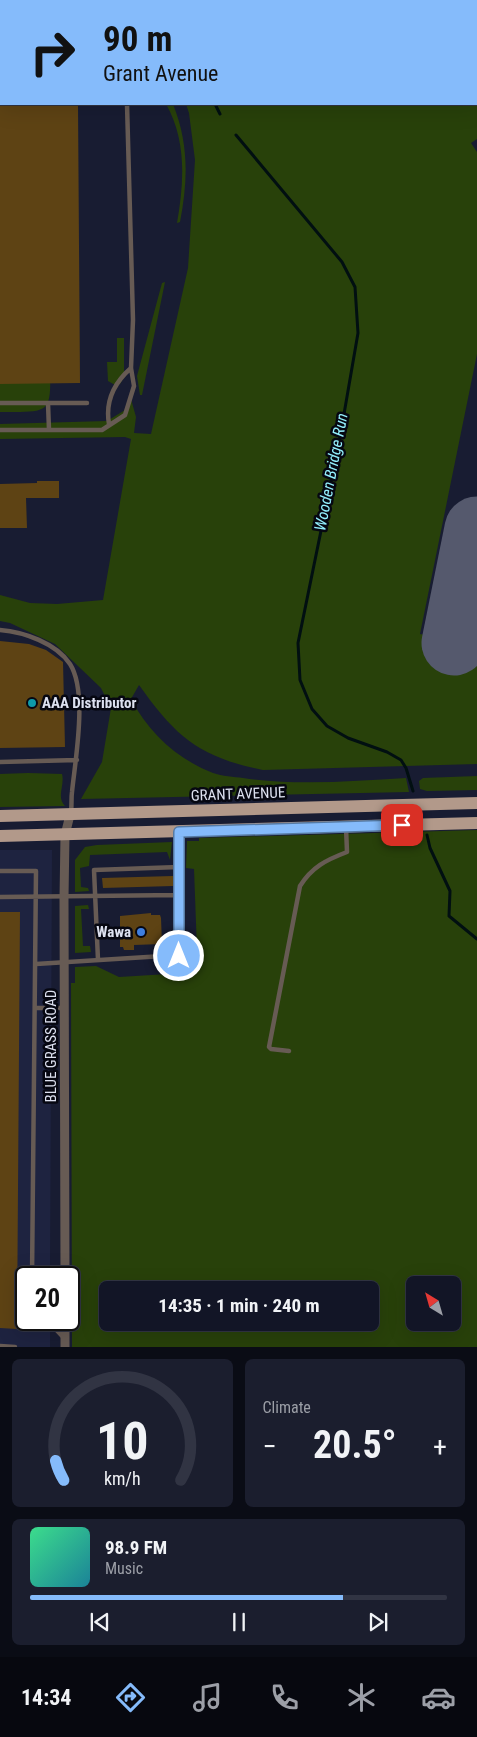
<!DOCTYPE html>
<meta charset="utf-8">
<style>
:root{--surface:#121526;--page:#1b1e2e;--text:#f1f3f6;--muted:#9c9fa7;--line:#313443;--accent:#85bbfb}
body{margin:0;font-family:"Roboto Condensed",sans-serif;background:var(--page);color:var(--text);height:100vh;display:flex;flex-direction:column;font-size:19px;white-space:nowrap}
*{box-sizing:border-box;margin:0}
p{font-size:16px;color:var(--muted)}
.icon{flex:none;width:28px;height:28px;fill:none;stroke:currentColor;stroke-width:2;stroke-linecap:round;stroke-linejoin:round}
.map{position:relative;height:1347px;overflow:hidden}
.panel{display:flex;flex-direction:column;gap:12px;padding:12px;background:#0a0c15;flex:1}
.panel>*{flex:none}
.banner{position:absolute;left:0px;top:0px;width:478px;height:105px;box-shadow:0 5px 20px #0002,0 0 0 1px var(--line);background:#85bbfb;color:#111;overflow:hidden}
.needle{width:32px;rotate:323deg}
.buttons{position:absolute;left:406px;top:1276px;display:grid;gap:10px}
.buttons a{display:grid;place-items:center;width:55px;height:55px;border-radius:8px;background:var(--surface);box-shadow:0 5px 20px #0002,0 0 0 1px var(--line);font-size:25px}
.speed{position:absolute;left:15px;top:1266px;display:flex;gap:10px;font-size:25px;font-weight:700;text-align:center}
.speed>*{display:grid;place-content:center;width:65px;height:65px;border-radius:50%;background:var(--surface);box-shadow:0 5px 20px #0002,0 0 0 1px var(--line);line-height:1}
.speed .limit{border:2px solid #111;border-radius:8px;background:#fff;color:#111}
.pin{position:absolute;display:grid;place-items:center;width:42px;height:42px;color:#fff;margin:-21px;border-radius:10px;box-shadow:0 2px 8px #0006}
.me{position:absolute;width:55px;margin:-28px;rotate:0deg;stroke-linejoin:round;filter:drop-shadow(0 0 4px #0008)}
.turn{display:flex;align-items:center;gap:18px;height:105px;padding:0 20px;font-size:22px}
.turn .icon{width:65px;height:65px;stroke-width:2.5}
.turn b{display:block;font-size:35px;line-height:42px}
.big{font-size:38px;font-weight:700;line-height:1.1}
.panel .tile{flex:1;display:flex;flex-direction:column;justify-content:center;gap:8px;min-width:0;padding:0 18px;border-radius:8px;background:var(--page)}
.panel .dial{align-items:center;gap:0}
.dial svg{height:130px;overflow:visible;fill:none;stroke:var(--line);stroke-width:7;stroke-linecap:round;text-anchor:middle}
.dial text{fill:var(--text);stroke:none}
.song{display:flex;align-items:center;gap:15px}
.cover{width:60px;height:60px;border-radius:8px;background:linear-gradient(135deg,hsl(150 70% 55%),hsl(190 70% 35%))}
.played{height:5px;border-radius:2px;background:linear-gradient(90deg,var(--accent) 75%,var(--line) 75%)}
.keys{display:flex;justify-content:space-around;direction:ltr}
.heat{display:flex;justify-content:space-between;align-items:center;font-size:28px;direction:ltr}
.panel .tiles{flex:1;display:grid;gap:12px;grid-template-columns:1fr 1fr}
.tile:last-child{grid-column:span 2}
.trip{position:absolute;left:99px;top:1281px;width:280px;height:50px;border-radius:8px;background:var(--surface);box-shadow:0 5px 20px #0002,0 0 0 1px var(--line);font-weight:700;line-height:50px;text-align:center}
.menu{display:flex;height:80px;justify-content:space-around;align-items:center;background:#07080f;color:var(--muted)}
.menu .icon{width:35px;height:35px}
.menu .current{color:var(--accent)}
.menu b{font-size:22px;color:var(--text)}
.map>svg:first-child{display:block}
.built{fill:#1e2340}
.green{fill:#28410a;fill-rule:evenodd}
.lines{fill:none;stroke-linecap:round;stroke-linejoin:round}
.stream{stroke:#010f11;stroke-width:3}
.taxiway{stroke:#55596d;stroke-width:26}
.runway{stroke:#55596d;stroke-width:65}
.building{fill:#5e4314}
.lane{stroke:#675b54;stroke-width:4.5}
.street{stroke:#675b54;stroke-width:9}
.primary{stroke:#b2998a;stroke-width:12}
.route-casing{stroke:#567aa3;stroke-width:12}
.route{stroke:#85bbfb;stroke-width:9}
.culture-dot{fill:#0f9aa8;stroke:#060711;stroke-width:2}
.shop-dot{fill:#3f7fe0;stroke:#060711;stroke-width:2}
.labels{text-anchor:middle;dominant-baseline:central;stroke-width:5;stroke-linejoin:round;paint-order:stroke}
.poi-label{font-size:15px;font-weight:bold;fill:#dde1f0;stroke:#060711;text-anchor:start}
.street-label{font-size:15px;fill:#dde1f0;stroke:#060711}
.water-label{font-size:16px;font-style:italic;fill:#93effd;stroke:#060711}
</style>
<div class="map">
<svg width="477" height="1347" viewBox="0 0 477 1347">
<rect width="100%" height="100%" fill="#181c32"/>
<path class="built" d="M0 850H52L50 1277 26 1278V1320H50V1347H0Z"/>
<path class="green" d="M189 0H477V139L471 143 477 152V354L420 634 477 645V764L263 770C199 757 176 737 139 685L131 699C149 733 177 759 213 773 222 776 234 777 243 778 297 786 353 781 406 778L409 792 81 799 102 762 111 708 101 688 55 644 10 623 0 621V595L30 603 57 604 103 600 131 439 125 437 0 439V424L107 421 125 410 131 399 136 417 134 433 151 434 188 268 195 160 189 113 186 104H476V1Z
M166 104H173C189 144 188 181 180 222L177 223C184 183 187 141 166 104Z
M165 282 142 395H140L137 376 162 283Z
M117 338H124V377L120 384 115 385 108 381 107 362H117Z
M50 362C51 415 52 412 0 412V363Z
M28 773 62 774C65 785 56 797 65 806L0 807V774Z
M477 776V790L427 791 420 789 419 781 423 778Z
M477 830V1347H72L71 983H75V967L96 966 119 977 168 974 190 951 197 950 194 869 186 868 187 841H199V838ZM415 1285H452V1322H415ZM108 1290H370V1322H108Z
M172 842 170 860 167 852 90 855 89 866 80 868 81 887 88 888 89 891 75 892V860L85 847 97 845Z
M88 905 89 909H81L83 946H90L91 952 75 953V906Z"/>
<g class="lines">
<path class="stream" d="M215 104 220 114
M236 135 342 262 355 287 358 333 339 443 298 643 300 680 312 709 327 726 348 738 387 752 401 760 406 768 413 791
M427 835 430 848 450 891 449 916 477 939"/>
<path class="taxiway" d="M457 629 477 633"/>
<path class="runway" d="M454 643 477 529"/>
</g>
<path class="building" d="M0 104H78L80 383 0 384Z
M37 481H59V498H26L27 528H0V484L37 483Z
M0 641 29 644 46 650 63 662 65 747 0 748Z
M173 876V886L103 888 102 878Z
M0 912H20L17 1329 0 1328Z
M151 913V915H160L161 918 162 944 134 945V950H124L123 947H120V916Z"/>
<g class="lines">
<path class="lane" d="M0 38H1
M0 403H87
M48 403 49 430
M109 424C105 401 114 383 131 368
M0 430H102L125 415 134 386 131 368 133 320 127 104
M0 630C24 632 56 643 70 664 88 692 75 761 72 792 71 799 72 805 71 811
M0 762 77 760
M0 871H36L32 1278
M0 897 179 895
M98 960 94 870 179 867
M36 964 179 955V833
M36 1008H64
M289 1051 271 1049 269 1047 300 886C312 867 326 860 347 852L346 827
M47 1320 64 1338
M0 1346 15 1347"/>
<path class="street" d="M65 1278 64 898 65 835 70 815
M65 1320V1347"/>
<path class="primary" d="M0 816 477 803
M0 836 477 823"/>
</g>
<g class="lines">
<defs>
<path id="route" d="M179 956V832L402 825"/>
</defs>
<use href="#route" class="route-casing"/>
<use href="#route" class="route"/>
</g>
<circle class="culture-dot" cx="32" cy="703" r="5"/>
<circle class="shop-dot" cx="141" cy="932" r="5"/>
<g class="labels">
<g class="poi-label">
<text x="42" y="703">AAA Distributor</text>
<text x="131" y="932" text-anchor="end">Wawa</text>
</g>
<g class="street-label">
<text transform="translate(238 794) rotate(-2)">GRANT AVENUE</text>
<text transform="translate(51 1046) rotate(-90)">BLUE GRASS ROAD</text>
</g>
<g class="water-label">
<text transform="translate(331 472) rotate(-79)">Wooden Bridge Run</text>
</g>
</g>
</svg>
<div class="buttons">
<a><svg class="needle" viewBox="-14 -14 28 28"><path d="M0-13l5 13h-10z" fill="#e53935"/><path d="M0 13l5-13h-10z" fill="#9c9fa7"/></svg></a>
</div>
<div class="speed"><div class="limit">20</div></div>
<div class="pin" style="left:402px;top:825px;background:#d93025"><svg class="icon" aria-label="arrive" viewBox="0 0 24 24"><path d="M6 21V4h12l-3 4 3 4H6"/></svg></div>
<svg class="me" style="left:179px;top:956px" viewBox="-20 -20 40 40"><circle r="17" fill="#85bbfb" stroke="#fff" stroke-width="3"/><path d="M0-11L8 9 0 5-8 9z" fill="#fff"/></svg>
<div class="trip">14:35 · 1 min · 240 m</div>
<div class="banner">
<div class="turn"><svg class="icon" aria-label="right" viewBox="0 0 24 24"><path d="M7 20v-9h11M14 6l5 5-5 5"/></svg><div><b>90 m</b>Grant Avenue</div></div>
</div>
</div>
<section class="panel">
<div class="tiles">
<div class="tile dial"><svg viewBox="0 0 100 80">
<path d="M14 69A42 42 0 1 1 86 69"/>
<path d="M14 69A42 42 0 0 1 9 57" stroke="#85bbfb"/>
<text x="50" y="56" font-size="32" font-weight="700">10</text>
<text x="50" y="72" font-size="11">km/h</text>
</svg></div>
<div class="tile"><p>Climate</p>
<div class="heat"><a>−</a><b class="big">20.5°</b><a>+</a></div>
</div>
<div class="tile">
<div class="song"><i class="cover"></i><div><b>98.9 FM</b><p>Music</p></div></div>
<div class="played"></div>
<div class="keys"><svg class="icon" aria-label="previous" viewBox="0 0 24 24"><path d="M18 5L8 12l10 7zM5 5v14"/></svg><svg class="icon" aria-label="pause" viewBox="0 0 24 24"><path d="M8 5v14M16 5v14"/></svg><svg class="icon" aria-label="next" viewBox="0 0 24 24"><path d="M6 5l10 7-10 7zM19 5v14"/></svg></div>
</div>
</div>
</section>
<nav class="menu">
<b>14:34</b>
<svg class="icon current" aria-label="directions" viewBox="0 0 24 24"><path d="M12 3l9 9-9 9-9-9zM9 14v-3h6M13 9l2 2-2 2"/></svg>
<svg class="icon" aria-label="music" viewBox="0 0 24 24"><path d="M9 18V5l10-2v13"/><circle cx="6" cy="18" r="3"/><circle cx="16" cy="16" r="3"/></svg>
<svg class="icon" aria-label="phone" viewBox="0 0 24 24"><path d="M5 4h4l2 5-3 2q2 4 5 5l2-3 5 2v4C11 20 4 13 5 4z"/></svg>
<svg class="icon" aria-label="climate" viewBox="0 0 24 24"><path d="M12 3v18M4 7l16 10M4 17L20 7"/></svg>
<svg class="icon" aria-label="car" viewBox="0 0 24 24"><path d="M5 17H2v-5l4-1 3-4h7l3 4 3 1v5h-3M9 17h6M6 11h13"/><circle cx="7" cy="17" r="2"/><circle cx="17" cy="17" r="2"/></svg>
</nav>
